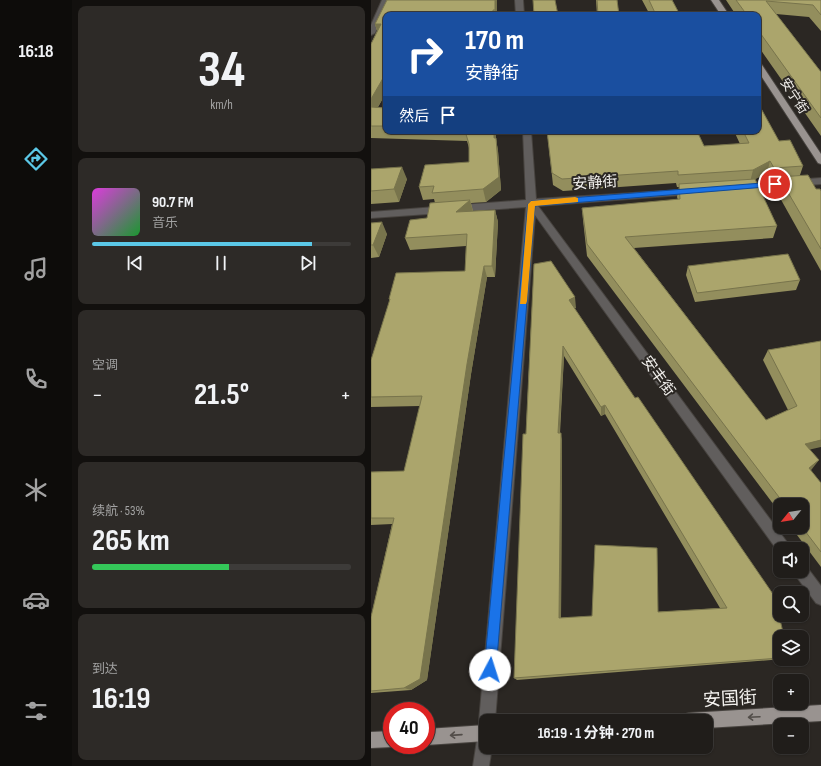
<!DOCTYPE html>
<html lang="zh">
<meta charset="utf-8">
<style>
:root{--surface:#201d1a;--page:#2d2a27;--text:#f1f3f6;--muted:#a2a2a2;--line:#3d3b39;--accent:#5bc8e7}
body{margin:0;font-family:"Sofia Sans Condensed","Noto Sans SC",sans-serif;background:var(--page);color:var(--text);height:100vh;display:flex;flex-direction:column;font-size:15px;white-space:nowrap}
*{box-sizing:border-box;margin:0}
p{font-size:13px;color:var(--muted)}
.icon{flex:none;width:22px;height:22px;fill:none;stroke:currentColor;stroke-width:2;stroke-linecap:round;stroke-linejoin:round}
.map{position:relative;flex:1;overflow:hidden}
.details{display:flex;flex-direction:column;gap:6px;padding:6px;background:#12100e;width:299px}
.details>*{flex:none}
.hud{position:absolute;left:12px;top:12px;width:378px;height:122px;border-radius:8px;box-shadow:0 1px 3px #0004,0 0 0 1px var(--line);background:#1a4fa0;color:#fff;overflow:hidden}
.needle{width:26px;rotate:240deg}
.fabs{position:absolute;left:402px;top:498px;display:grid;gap:8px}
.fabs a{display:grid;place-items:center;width:36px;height:36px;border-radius:8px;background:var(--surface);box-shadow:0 1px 3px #0004,0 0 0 1px var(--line);font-size:20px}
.speed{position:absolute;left:12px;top:702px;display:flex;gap:8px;font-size:20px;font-weight:700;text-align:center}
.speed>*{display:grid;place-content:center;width:52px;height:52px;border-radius:50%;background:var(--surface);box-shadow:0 1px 3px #0004,0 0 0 1px var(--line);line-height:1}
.speed .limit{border:6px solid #d22;background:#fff;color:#111}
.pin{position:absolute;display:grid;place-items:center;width:34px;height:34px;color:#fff;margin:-17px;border:2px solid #fff;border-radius:50%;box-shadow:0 1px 4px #0007}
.me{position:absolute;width:44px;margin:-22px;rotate:5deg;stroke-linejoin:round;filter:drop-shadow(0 0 3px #0008)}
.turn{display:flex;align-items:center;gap:14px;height:84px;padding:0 16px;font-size:18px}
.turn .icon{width:52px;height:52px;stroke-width:2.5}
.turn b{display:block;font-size:28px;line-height:34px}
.then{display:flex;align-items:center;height:38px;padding:0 16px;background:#0003;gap:8px;font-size:15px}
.big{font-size:30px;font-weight:700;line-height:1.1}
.details .card{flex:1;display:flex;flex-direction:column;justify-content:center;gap:6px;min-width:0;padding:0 14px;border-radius:8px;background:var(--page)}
.details .dial{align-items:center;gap:0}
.dial b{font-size:52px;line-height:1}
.song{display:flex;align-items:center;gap:12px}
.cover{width:48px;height:48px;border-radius:6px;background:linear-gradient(135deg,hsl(300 70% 55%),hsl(130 70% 35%))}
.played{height:4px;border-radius:2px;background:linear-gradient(90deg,var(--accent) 85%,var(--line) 85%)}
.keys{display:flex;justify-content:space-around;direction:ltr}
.heat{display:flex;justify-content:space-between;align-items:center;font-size:22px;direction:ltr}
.charge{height:6px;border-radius:3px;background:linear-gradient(90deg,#34c759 53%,var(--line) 0)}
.trip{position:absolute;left:108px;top:714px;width:234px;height:40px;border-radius:8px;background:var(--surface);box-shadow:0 1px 3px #0004,0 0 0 1px var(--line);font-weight:700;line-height:40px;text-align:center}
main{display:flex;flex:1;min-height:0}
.menu{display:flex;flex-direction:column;width:72px;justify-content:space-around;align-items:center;background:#0d0c0a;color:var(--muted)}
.menu .icon{width:28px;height:28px}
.menu .active{color:var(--accent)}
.menu b{font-size:18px;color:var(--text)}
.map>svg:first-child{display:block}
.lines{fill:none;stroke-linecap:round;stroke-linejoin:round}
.minor-casing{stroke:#47433f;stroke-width:2}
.major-casing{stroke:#47433f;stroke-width:2}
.minor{fill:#615e5d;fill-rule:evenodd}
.major{fill:#999390;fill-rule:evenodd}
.wall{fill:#938e5d;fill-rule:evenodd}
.shaded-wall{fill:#78744c}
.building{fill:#aba56c;stroke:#78744c;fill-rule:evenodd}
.oneway{stroke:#524d49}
.route{fill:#1a73e8;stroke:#114b97}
.slow{fill:#f59e0b}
.labels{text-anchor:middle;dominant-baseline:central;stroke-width:4;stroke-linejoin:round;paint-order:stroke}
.far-street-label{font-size:13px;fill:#f1efec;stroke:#2b2723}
.street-label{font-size:15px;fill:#f1efec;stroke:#2b2723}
.near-street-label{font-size:18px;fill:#f1efec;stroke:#2b2723}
</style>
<main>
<nav class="menu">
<b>16:18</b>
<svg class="icon active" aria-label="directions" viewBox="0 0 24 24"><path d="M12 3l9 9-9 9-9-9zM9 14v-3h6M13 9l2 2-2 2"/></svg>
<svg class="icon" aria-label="music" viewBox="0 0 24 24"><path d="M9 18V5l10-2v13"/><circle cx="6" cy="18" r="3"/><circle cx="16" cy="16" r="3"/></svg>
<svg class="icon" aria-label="phone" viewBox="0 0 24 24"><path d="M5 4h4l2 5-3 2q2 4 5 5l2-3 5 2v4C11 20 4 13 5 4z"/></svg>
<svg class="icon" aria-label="climate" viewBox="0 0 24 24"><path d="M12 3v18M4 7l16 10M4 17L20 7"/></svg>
<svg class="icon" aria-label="car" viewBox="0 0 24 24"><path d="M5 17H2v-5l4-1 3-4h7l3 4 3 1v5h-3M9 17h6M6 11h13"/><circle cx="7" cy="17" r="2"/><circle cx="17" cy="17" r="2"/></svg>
<svg class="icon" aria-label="filters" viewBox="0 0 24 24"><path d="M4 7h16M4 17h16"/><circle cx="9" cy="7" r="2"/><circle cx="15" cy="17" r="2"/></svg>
</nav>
<section class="details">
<div class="card dial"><b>34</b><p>km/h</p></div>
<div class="card">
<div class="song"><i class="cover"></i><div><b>90.7 FM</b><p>音乐</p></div></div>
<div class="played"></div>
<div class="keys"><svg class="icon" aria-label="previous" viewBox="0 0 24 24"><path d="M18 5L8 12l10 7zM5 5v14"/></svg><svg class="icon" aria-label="pause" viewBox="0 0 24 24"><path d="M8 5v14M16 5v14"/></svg><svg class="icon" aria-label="next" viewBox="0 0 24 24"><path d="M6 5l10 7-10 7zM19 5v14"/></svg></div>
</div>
<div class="card"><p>空调</p>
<div class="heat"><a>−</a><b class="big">21.5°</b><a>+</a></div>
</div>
<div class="card"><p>续航 · 53%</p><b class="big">265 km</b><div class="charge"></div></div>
<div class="card"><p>到达</p><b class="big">16:19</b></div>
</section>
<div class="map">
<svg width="450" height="766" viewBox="0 0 450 766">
<rect width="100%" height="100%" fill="#2b2723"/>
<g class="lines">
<defs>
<path id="minor" d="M11 0H19L4 33 0 35V25Z
M144 0H152L153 15H145Z
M152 131H160L165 199 326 189 328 191 323 194 167 206 421 549H409V554L164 215 124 721H115V747H121L118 766H102L107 734 111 727 108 721 155 207 0 218V212L155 200Z
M450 178V184L371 190 366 187 371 184Z
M431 564 435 566 450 586V605L445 603 425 576 423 571H431Z"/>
<path id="major" d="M340 0H348L358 15H350Z
M387 63 391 65 450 154V164L447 163 387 71Z
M450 705V721L335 728V721H310L312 715 318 713Z
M115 725V741L55 745H54L55 729Z
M21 731V745H26L21 747 0 748V732Z"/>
</defs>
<use href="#minor" class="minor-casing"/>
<use href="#major" class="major-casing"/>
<use href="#minor" class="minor"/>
<use href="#major" class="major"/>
</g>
<path class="wall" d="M16 0H126V15H15V93L7 107 15 108V131H125V139L127 151 130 190 115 202 100 203 102 211 124 210 127 222 124 277H116L100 374 56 680 40 690 0 693V617L21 524 0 525V472L33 471 49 406 0 407V360L19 301 18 299 94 271 95 246 39 250 34 238 56 218 64 203 63 199 52 200 48 187 98 162V148L96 141 0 138V44L6 31 4 24Z
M225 0H246L248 15H226Z
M271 0H301L309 15H279Z
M355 0H450V31L438 17 405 14 450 72V136L387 46V15H365Z
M176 131H326L333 146 369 144 363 131H387L408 141 432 166 429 175 445 189 450 191V271L404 189 408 180H399L396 173 384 179 406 226 402 238 263 248 395 420 417 410 392 360 397 350 450 341 439 450 441 469 439 470 450 483V567L420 527H431V505H409V513L216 256 212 220 211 208 307 200 306 197 308 187H306L305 183 192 191 182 185Z
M0 169 36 179 28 202 0 204Z
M0 223 16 234 8 257 0 258Z
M163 264 205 308H203L409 637V659H412L146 680 143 678ZM193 356 230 416 234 414 349 608 190 618 191 441 189 433Z
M317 266 429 280 425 290 324 302 315 275Z"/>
<path class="shaded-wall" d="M124 0H126V15H125L124 10Z
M4 24H10L8 37Z
M15 73V93L0 119V99Z
M123 131H125V139L127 151 130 190 115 202 112 189 123 138Z
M399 161 396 173 379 182 382 170Z
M31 167 36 179 28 202 23 189Z
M99 200 102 212H85Z
M124 210 127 222 124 277 121 266Z
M11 222 16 234 8 257 2 245Z
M113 266 116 277 100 374 56 680 40 690 33 688 96 364Z
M204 297 205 308 198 311V300Z
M192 346 193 356 188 441 187 433Z
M234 405V414L230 416V407Z
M190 433 191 441 190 622 188 618Z
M450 440V447L428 452 434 444Z
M448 460 441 469 431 476 438 468Z"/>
<path class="building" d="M16 0H124V10H122V15H98V14L92 15H15V73L0 99V44L10 24H4Z
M162 0H184L187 15H163Z
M226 0H246L248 15H227Z
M278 0H301L309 15H285Z
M365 0H450V15L442 5 395 1 450 72V118L387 30V15H376Z
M387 103 408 141 419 140 432 166 403 168 399 161 382 170 307 175V171L191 179 181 173 176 131H326L333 146 378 143 372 131H387Z
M0 107 15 108V126H0Z
M94 131H123V138H125L128 177 112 189 61 193 63 186 48 187 54 165 98 162V144Z
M31 167 23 189 0 191V169Z
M437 175 445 189H449L450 191V249L408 177Z
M384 179 406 226 254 237 395 420 426 406 397 350 450 341V440L434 444 448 460 438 468 450 483V552L431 527V505H414L216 244 211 208 309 199 308 184Z
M99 200 85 212 124 210 121 266H113L96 364 49 679 33 688 0 691V617L23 518H0V472L33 471 51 396 0 397V360L19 299H18L25 273 94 271 96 234 34 238 39 220 56 218 59 203Z
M11 222 2 245H0V223Z
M417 254 429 280 326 293 317 266Z
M180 261 204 297 198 300 264 398 267 397 404 597 413 637H409V658L143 678 152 434H155L163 264ZM192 346 230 407 234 405 356 608 287 612 286 548 224 545 221 616 188 618 190 433H187Z"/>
<defs><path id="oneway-shaft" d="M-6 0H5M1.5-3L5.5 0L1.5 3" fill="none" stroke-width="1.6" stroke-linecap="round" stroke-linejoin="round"/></defs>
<g class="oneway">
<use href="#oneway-shaft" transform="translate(383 717) rotate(177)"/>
<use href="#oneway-shaft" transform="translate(85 735) rotate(176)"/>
</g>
<path class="route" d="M404 182 407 183V186L164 206 125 670 123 675 119 676 115 675 113 670 157 204 160 201Z"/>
<path class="slow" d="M204 197 207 198V202L164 206 156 301 155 304H149L157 204 160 201Z"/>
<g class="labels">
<g class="far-street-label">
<text transform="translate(423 96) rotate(57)">安宁街</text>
</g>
<g class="street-label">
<text transform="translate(224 183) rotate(-4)">安静街</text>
<text transform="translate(287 376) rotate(54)">安丰街</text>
</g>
<g class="near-street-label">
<text transform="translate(359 699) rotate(-3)">安国街</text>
</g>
</g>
</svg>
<div class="fabs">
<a><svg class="needle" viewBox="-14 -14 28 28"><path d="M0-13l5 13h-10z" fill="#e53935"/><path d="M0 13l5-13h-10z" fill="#a2a2a2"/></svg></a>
<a><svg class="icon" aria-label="sound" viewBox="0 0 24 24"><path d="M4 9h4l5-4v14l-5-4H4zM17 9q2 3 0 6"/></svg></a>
<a><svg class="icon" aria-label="search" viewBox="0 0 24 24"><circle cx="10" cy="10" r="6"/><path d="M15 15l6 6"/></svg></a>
<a><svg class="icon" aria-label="layers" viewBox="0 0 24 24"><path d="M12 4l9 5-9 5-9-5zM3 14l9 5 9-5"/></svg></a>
<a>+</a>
<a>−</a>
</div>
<div class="speed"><div class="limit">40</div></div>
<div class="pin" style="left:404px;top:184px;background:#d93025"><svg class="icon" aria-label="arrive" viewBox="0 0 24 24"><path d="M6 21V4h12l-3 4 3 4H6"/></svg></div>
<svg class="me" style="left:119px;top:670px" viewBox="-20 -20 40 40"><circle r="19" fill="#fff"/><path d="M0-13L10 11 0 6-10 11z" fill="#1a73e8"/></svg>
<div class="trip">16:19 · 1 分钟 · 270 m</div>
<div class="hud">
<div class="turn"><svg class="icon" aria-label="right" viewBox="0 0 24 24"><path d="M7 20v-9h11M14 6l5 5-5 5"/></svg><div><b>170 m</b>安静街</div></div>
<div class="then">然后<svg class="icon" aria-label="arrive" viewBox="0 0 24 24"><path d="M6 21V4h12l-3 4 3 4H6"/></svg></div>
</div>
</div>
</main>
